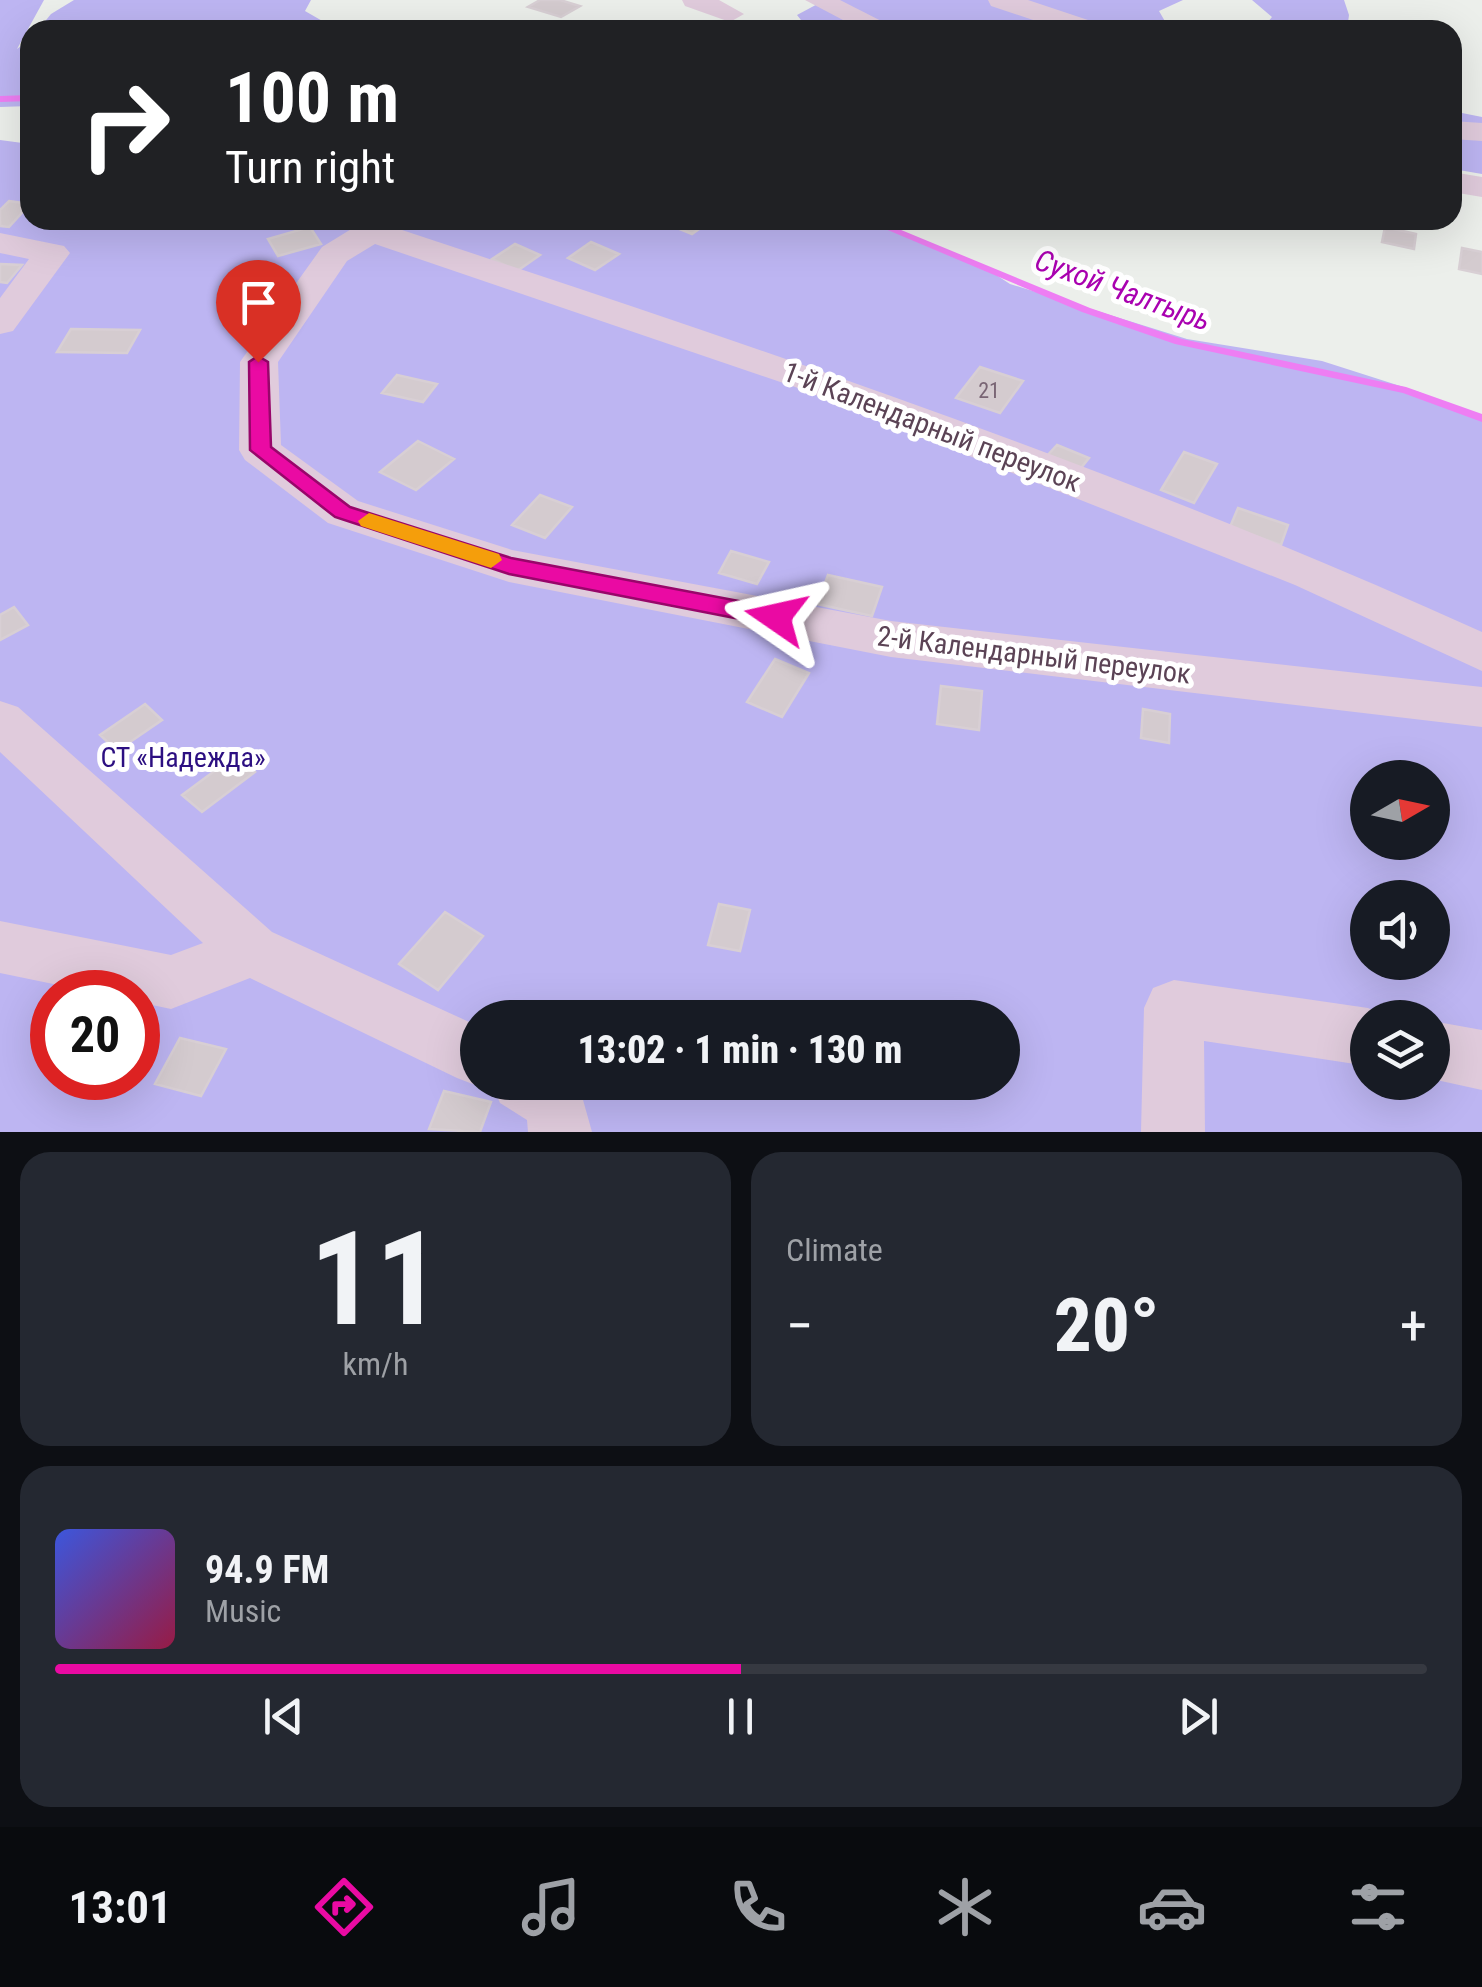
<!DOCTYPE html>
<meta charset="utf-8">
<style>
:root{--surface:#171b24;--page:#242831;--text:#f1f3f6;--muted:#9ea1a6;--line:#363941;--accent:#ea0aa3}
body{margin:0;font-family:"Roboto Condensed",sans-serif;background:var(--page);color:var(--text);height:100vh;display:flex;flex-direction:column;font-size:38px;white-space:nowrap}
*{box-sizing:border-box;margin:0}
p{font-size:32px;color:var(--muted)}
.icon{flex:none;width:55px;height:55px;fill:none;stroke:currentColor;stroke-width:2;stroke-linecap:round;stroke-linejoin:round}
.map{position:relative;height:1132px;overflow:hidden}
.details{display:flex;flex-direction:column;gap:20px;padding:20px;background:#0d0f14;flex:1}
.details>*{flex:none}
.hud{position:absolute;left:20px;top:20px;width:1442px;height:210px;border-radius:30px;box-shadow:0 10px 40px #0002;background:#202124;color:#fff;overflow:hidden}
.needle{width:65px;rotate:81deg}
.controls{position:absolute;left:1350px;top:760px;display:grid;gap:20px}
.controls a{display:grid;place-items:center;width:100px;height:100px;border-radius:50%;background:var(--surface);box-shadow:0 10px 40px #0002;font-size:50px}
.speed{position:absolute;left:30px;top:970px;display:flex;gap:20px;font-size:50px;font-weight:700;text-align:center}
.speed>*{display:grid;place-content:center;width:130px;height:130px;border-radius:50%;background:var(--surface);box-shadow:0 10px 40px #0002;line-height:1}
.speed .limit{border:15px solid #d22;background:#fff;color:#111}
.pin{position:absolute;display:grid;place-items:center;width:85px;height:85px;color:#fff;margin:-102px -42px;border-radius:50% 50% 50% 0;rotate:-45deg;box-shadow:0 0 10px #0007}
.pin .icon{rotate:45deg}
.me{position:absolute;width:110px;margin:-55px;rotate:281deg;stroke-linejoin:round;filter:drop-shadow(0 0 8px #0008)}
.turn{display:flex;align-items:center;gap:35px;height:210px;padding:0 40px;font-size:45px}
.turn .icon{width:130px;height:130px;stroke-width:2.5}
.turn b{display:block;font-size:70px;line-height:85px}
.big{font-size:75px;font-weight:800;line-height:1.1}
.details .card{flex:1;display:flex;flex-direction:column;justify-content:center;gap:15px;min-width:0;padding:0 35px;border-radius:30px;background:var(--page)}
.details .dial{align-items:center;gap:0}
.dial b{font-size:130px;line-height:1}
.song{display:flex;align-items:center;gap:30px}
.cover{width:120px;height:120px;border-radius:15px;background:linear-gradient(135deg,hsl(230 70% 55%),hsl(340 70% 35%))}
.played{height:10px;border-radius:5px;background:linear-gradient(90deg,var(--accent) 50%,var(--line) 50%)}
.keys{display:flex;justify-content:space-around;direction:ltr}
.heat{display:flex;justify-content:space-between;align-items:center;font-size:55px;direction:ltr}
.details .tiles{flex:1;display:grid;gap:20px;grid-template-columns:1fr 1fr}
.card:last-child{grid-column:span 2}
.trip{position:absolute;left:460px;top:1000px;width:560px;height:100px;border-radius:50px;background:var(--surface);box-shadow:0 10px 40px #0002;font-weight:800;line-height:100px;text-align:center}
.tab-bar{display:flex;height:160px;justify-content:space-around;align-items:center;background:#090b0e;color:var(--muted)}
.tab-bar .icon{width:70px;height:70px}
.tab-bar .active{color:var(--accent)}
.tab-bar b{font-size:45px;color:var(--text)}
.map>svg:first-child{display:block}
.green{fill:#bdb5f2;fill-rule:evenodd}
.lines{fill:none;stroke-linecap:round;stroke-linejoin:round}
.stream{fill:#ee7ef3;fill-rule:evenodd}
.building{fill:#d4cbcf;stroke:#d8cfd4;stroke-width:2.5}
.minor{fill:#e0cbdc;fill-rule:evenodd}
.route{fill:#ea0aa3;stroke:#98066a;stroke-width:2.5}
.slow{fill:#f59e0b}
.labels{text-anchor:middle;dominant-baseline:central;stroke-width:10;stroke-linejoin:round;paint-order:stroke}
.number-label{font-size:22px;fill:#796574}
.street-label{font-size:28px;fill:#5b4355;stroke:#fff}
.park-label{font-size:28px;fill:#2c0f81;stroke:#fff}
.water-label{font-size:30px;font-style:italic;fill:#a901b0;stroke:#fff}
</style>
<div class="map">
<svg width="1482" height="1132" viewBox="0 0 1482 1132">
<rect width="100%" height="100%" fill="#ecefeb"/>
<path class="green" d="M0 0H44L17 49 30 39V106L0 107Z
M74 0H311L305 11 338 30H38L51 14Z
M825 0H1183L1159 11 1170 30H809L797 15Z
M1252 0H1344L1349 15 1347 30H1261L1272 17Z
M1452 111 1482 117V174L1453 169Z
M0 140 30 144V220H868L984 267 1010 284 1187 339 1322 361 1419 392 1482 420V1132H0ZM1368 778H1432V842H1368ZM1368 898H1432V962H1368ZM52 992H138V1078H52ZM478 1018H1002V1082H478ZM1368 1018H1432V1082H1368Z"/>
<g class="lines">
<path class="stream" d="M30 95V101L0 102V96Z
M864 220H877L1090 308 1182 339 1406 387 1482 414V422L1403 393 1175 344 1082 312Z"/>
</g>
<path class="building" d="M540 0H560L580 6 561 17 528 7Z
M9 201 30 204 9 227 0 226V210Z
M680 220H709L710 221 692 234 672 226Z
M310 227 321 244 278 256 268 239Z
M1385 227 1416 234 1414 249 1382 242Z
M591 242 619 254 595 270 568 258Z
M515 244 540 255 517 271 492 259Z
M1462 248 1482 252V274L1459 269Z
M0 264 22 265 7 283 0 282Z
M71 329 140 330 127 353 57 352Z
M980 367 1023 381 1000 413 956 398Z
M397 375 437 384 423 402 382 393Z
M418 441 454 459 416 490 380 472Z
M1057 445 1089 458 1077 473 1045 458Z
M1184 452 1217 464 1194 503 1161 490Z
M540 495 572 507 545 538 512 525Z
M1238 508 1288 525 1281 545 1230 527Z
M731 551 769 562 757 584 719 573Z
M828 575 882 587 872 616 817 604Z
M14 607 28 625 0 640V615Z
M775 659 809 673 782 717 747 702Z
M941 686 982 691 979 730 937 724Z
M145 704 162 720 117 751 100 735Z
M1143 709 1170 714 1169 743 1141 738Z
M236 755 255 772 202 812 182 795Z
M719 904 750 910 740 951 708 945Z
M445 912 483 936 438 990 399 964Z
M180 1038 226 1049 201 1096 155 1084Z
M444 1091 491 1102 480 1132 429 1129Z"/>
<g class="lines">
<path class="minor" d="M682 0H719L744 14 730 22 685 6Z
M805 0H840L899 30H862Z
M988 0H1028L1100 24 1104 30H1063L991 6Z
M1452 121 1482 123V141L1452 139Z
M1452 172 1482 177V197L1452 192Z
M366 220H407L399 229C765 350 1131 472 1482 632V671L1295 585 798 388 375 244 347 261 278 362 281 445 358 501 512 550 891 621 1482 687V727L891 657 509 582 328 523 245 460 239 450 240 362 322 247Z
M0 233 64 246 70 253 13 331 0 334V298L29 259 0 253Z
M0 701 18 707 272 932 478 1026V1082H488L478 1086 457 1078 250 978 171 1009 138 1002V992H92L0 973V921L171 955 203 943 0 752Z
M1174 980 1368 1008 1390 1018H1368V1066L1204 1041 1205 1132H1141L1144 1008 1153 988Z
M1432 1021 1482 1030V1090L1432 1079Z
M491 1082H578L592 1132H528L527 1120 500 1103Z"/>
</g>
<path class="route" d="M258 356 268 362 271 447 350 507 511 558 776 608 788 617 776 626 509 574 335 517 250 450 249 362Z"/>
<path class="slow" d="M369 513 499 554 502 560 491 568 361 526 358 521Z"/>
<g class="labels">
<g class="number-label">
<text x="989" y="390">21</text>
</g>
<g class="street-label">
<text transform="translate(932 427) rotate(21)">1-й Календарный переулок</text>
<text transform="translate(1034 655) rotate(7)">2-й Календарный переулок</text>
</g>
<g class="park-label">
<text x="183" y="757">СТ «Надежда»</text>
</g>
<g class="water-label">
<text transform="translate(1123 290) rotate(20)">Сухой Чалтырь</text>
</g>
</g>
</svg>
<div class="controls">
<a><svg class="needle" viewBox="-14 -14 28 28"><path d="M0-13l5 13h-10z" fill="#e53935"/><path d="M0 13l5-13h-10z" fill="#9ea1a6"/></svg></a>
<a><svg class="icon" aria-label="sound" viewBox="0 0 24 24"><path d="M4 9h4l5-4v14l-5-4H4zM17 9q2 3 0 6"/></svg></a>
<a><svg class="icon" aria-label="layers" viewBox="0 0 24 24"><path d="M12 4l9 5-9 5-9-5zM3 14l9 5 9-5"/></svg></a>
</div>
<div class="speed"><div class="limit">20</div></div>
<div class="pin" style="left:258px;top:362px;background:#d93025"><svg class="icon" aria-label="arrive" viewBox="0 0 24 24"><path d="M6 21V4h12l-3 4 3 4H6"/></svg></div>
<svg class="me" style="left:776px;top:617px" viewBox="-20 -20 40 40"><path d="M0-17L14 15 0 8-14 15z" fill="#ea0aa3" stroke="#fff" stroke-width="4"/></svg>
<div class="trip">13:02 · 1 min · 130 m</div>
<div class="hud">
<div class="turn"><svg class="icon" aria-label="right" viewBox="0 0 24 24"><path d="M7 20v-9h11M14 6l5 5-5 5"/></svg><div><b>100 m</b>Turn right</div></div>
</div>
</div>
<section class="details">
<div class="tiles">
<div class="card dial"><b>11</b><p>km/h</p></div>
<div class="card"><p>Climate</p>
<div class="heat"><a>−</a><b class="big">20°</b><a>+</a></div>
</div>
<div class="card">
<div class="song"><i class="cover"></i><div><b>94.9 FM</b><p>Music</p></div></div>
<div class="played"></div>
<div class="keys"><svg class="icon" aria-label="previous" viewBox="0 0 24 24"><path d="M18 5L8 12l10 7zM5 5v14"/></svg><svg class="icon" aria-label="pause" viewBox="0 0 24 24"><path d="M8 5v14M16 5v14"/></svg><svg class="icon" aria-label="next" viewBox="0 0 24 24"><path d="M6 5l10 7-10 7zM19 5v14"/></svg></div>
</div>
</div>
</section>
<nav class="tab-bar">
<b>13:01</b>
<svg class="icon active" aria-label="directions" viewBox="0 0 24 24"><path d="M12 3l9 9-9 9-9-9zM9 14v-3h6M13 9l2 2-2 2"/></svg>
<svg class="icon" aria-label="music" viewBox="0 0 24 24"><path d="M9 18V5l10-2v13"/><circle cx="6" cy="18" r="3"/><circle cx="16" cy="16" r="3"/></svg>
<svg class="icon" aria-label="phone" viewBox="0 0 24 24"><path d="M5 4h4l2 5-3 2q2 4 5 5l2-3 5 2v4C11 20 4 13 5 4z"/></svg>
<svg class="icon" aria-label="climate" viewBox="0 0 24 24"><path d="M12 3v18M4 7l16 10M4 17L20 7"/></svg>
<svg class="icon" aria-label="car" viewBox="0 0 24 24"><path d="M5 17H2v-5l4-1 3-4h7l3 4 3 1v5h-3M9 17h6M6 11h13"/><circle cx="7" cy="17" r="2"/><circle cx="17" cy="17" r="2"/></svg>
<svg class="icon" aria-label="filters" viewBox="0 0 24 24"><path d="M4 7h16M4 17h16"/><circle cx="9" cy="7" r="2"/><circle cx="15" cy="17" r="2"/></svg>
</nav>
